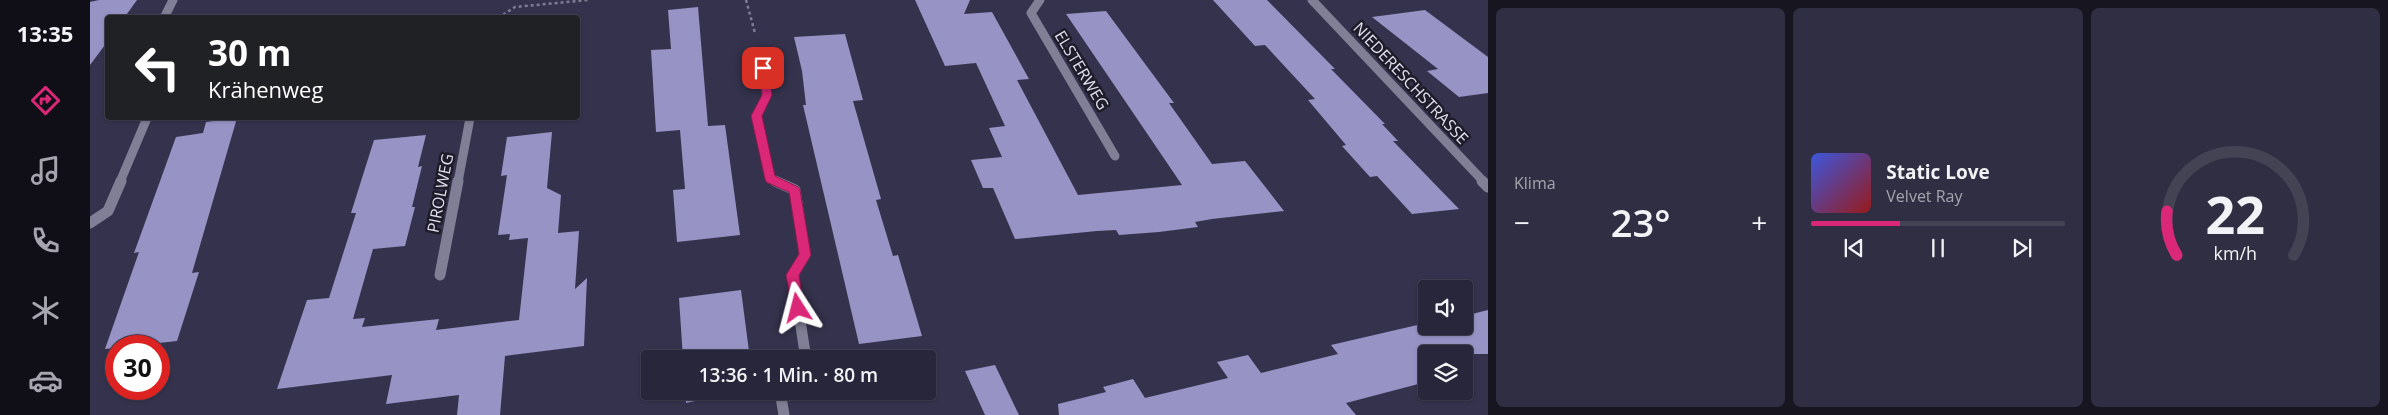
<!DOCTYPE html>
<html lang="de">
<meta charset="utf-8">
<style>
:root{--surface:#28263a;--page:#302e42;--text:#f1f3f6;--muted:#a5a5af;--line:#444354;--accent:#db2777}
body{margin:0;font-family:"Open Sans",sans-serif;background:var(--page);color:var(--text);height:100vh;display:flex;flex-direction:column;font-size:19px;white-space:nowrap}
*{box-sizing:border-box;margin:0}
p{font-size:16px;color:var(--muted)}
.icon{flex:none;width:28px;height:28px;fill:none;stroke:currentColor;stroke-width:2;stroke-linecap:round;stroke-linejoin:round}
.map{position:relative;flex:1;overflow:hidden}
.panel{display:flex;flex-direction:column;gap:8px;padding:8px;background:#161520;width:900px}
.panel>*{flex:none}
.hud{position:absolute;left:15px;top:15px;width:475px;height:105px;border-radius:5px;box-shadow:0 1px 4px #0004,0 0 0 1px var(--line);background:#202124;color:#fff;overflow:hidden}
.buttons{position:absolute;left:1328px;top:280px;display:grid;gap:10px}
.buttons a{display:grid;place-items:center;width:55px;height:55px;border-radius:5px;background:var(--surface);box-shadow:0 1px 4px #0004,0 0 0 1px var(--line);font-size:25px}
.speed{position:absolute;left:15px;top:335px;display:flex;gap:10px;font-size:25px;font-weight:700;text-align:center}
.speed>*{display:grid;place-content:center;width:65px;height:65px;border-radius:50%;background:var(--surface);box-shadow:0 1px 4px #0004,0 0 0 1px var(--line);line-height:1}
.speed .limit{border:8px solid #d22;background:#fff;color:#111}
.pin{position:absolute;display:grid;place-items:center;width:42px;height:42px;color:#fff;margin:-21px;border-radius:10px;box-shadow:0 2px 8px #0006}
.me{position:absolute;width:55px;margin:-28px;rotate:351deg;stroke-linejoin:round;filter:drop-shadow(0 0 4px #0008)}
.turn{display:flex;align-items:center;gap:18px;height:105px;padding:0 20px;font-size:22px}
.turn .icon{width:65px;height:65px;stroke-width:2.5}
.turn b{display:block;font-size:35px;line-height:42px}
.big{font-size:38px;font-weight:600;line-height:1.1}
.panel .card{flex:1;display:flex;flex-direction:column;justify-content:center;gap:8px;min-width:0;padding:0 18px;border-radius:8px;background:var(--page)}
.panel .dial{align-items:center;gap:0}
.dial svg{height:130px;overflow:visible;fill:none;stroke:var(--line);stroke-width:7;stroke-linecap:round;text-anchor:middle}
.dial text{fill:var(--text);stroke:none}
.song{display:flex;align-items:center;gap:15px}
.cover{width:60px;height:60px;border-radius:8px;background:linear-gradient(135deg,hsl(230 70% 55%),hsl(0 70% 35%))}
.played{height:5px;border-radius:2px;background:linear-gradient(90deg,var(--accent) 35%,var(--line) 35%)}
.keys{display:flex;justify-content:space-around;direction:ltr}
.heat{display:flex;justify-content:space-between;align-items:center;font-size:28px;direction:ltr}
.panel .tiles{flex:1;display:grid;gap:8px;grid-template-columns:repeat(3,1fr)}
.trip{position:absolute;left:551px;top:350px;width:295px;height:50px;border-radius:5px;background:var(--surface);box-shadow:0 1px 4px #0004,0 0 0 1px var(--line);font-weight:600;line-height:50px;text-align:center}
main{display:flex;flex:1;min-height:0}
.menu{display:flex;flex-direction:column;width:90px;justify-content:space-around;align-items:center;background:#100f17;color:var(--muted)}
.menu .icon{width:35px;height:35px}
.menu .selected{color:var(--accent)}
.menu b{font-size:22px;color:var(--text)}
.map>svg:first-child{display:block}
.building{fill:#9793c5}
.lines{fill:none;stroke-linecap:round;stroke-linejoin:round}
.path{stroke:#7f7c93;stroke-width:2.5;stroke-dasharray:3 3;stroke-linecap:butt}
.street-far1{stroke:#807f95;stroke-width:9}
.street{stroke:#807f95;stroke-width:11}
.route{fill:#db2777;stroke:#8e194d}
.labels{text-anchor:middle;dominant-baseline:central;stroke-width:5;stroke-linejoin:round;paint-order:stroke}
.street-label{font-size:16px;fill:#e1dff1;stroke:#1d1c28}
</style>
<main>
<nav class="menu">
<b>13:35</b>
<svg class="icon selected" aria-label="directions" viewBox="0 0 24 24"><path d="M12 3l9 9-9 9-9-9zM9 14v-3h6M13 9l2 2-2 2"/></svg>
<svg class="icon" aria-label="music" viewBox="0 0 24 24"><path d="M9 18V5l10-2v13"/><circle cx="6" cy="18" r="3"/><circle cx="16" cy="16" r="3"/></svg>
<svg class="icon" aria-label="phone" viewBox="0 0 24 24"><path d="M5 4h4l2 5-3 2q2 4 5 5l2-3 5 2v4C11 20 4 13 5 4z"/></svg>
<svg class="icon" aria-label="climate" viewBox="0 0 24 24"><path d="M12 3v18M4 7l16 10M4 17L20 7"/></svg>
<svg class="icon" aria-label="car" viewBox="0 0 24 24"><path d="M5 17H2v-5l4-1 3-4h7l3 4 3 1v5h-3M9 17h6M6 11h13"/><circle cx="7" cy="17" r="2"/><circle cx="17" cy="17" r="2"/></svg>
</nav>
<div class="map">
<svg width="1398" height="415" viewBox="0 0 1398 415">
<rect width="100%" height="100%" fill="#35324d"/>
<path class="building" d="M9 0H47L34 18H18V41L0 65V2Z
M825 0H880L874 14 902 12 939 79 927 80 988 195 1092 185 976 14 1016 11 1084 103H1079L1122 164 1155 161 1194 211 1122 219 1105 222 1108 227 1069 232 1029 235 1026 230 1007 231 925 239 903 188H893L881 160 912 157 899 128 915 126 886 63 855 66Z
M1123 0H1177L1245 69H1241L1295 124H1292L1308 141H1303L1369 209 1322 214 1287 176 1280 177 1252 146 1256 145 1218 100 1225 99 1175 45 1165 46Z
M608 7 618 126 635 125 650 235 587 242 583 190 595 189 590 130 566 132 561 50 581 49 578 10Z
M1335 10 1398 57V93L1369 97 1337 71 1348 69 1282 17Z
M755 34 773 100 763 101 791 199 786 200 803 256 808 255 832 336 769 344 713 105H716L712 71 704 37Z
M147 118 102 273 109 272 87 341 15 349 49 252 44 253 86 137 113 133 116 122Z
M462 132 457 188 471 195 468 233 489 231 485 289 497 278 494 346 415 356 410 415H367L369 395 296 404 302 375 187 389 217 300 239 298 266 213H261L284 140 336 135 328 167 332 166 322 207H325L315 246 283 249 263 319 275 318 272 327 349 319 346 330 429 320 438 238 419 240 420 234 408 235 417 175 411 176 417 137Z
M651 290 660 359H593L589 298Z
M1398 310V354H1336V382L1256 403 1266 415H969L968 404 1016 392 1013 387 1043 379 1055 398 1138 378 1127 362 1158 355 1171 373 1248 354 1241 345 1336 323V326H1374V316Z
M905 365 929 415H895L875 371Z
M595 391H650L596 403Z"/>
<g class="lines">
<path class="path" d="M656 0 665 33
M408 18 425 7 498 0"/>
<path class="street-far1" d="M950 0 941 13 1025 156
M1222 0 1394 182
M74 18 83 0
M670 54 677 95 666 116 680 179 688 182
M30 182 57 118
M368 182 380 118"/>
<path class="street" d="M685 181 705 190 715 255 703 275 716 359
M1392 181 1398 187
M0 223 18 211 31 181
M350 275 368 181
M690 391 694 415"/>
</g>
<path class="route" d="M673 65 678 68 682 95 672 116 685 176 708 187 710 190 721 255 709 275 714 308 712 312H704L702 308 696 275 709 254 699 192 676 182 675 179 661 116 672 95 668 68Z"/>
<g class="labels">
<g class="street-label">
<text transform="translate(992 70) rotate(59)">ELSTERWEG</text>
<text transform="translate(1321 83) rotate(47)">NIEDERESCHSTRASSE</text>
<text transform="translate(350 193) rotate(-79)">PIROLWEG</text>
</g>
</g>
</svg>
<div class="buttons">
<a><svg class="icon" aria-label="sound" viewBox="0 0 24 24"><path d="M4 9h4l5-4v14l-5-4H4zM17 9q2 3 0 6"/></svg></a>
<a><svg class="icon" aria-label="layers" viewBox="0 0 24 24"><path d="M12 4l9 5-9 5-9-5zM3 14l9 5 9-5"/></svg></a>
</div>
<div class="speed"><div class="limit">30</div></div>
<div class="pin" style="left:673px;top:68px;background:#d93025"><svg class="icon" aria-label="arrive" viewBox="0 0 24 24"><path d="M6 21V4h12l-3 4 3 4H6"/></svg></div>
<svg class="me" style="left:708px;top:308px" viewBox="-20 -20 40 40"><path d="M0-17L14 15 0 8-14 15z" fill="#db2777" stroke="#fff" stroke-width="4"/></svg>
<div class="trip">13:36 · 1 Min. · 80 m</div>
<div class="hud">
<div class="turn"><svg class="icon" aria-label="left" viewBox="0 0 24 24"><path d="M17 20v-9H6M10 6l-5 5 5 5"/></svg><div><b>30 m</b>Krähenweg</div></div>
</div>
</div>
<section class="panel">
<div class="tiles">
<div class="card"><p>Klima</p>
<div class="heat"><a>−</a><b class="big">23°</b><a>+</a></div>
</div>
<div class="card">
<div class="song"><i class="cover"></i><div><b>Static Love</b><p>Velvet Ray</p></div></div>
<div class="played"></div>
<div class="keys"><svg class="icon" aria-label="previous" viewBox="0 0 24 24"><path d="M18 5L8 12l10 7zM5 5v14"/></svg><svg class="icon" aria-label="pause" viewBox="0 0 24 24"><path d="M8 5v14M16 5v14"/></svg><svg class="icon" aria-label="next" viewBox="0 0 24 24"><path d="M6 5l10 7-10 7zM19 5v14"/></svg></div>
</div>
<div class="card dial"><svg viewBox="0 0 100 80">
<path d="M14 69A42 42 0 1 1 86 69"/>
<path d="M14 69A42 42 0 0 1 8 42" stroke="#db2777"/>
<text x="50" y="56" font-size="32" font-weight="700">22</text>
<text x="50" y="72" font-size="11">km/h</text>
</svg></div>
</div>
</section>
</main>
